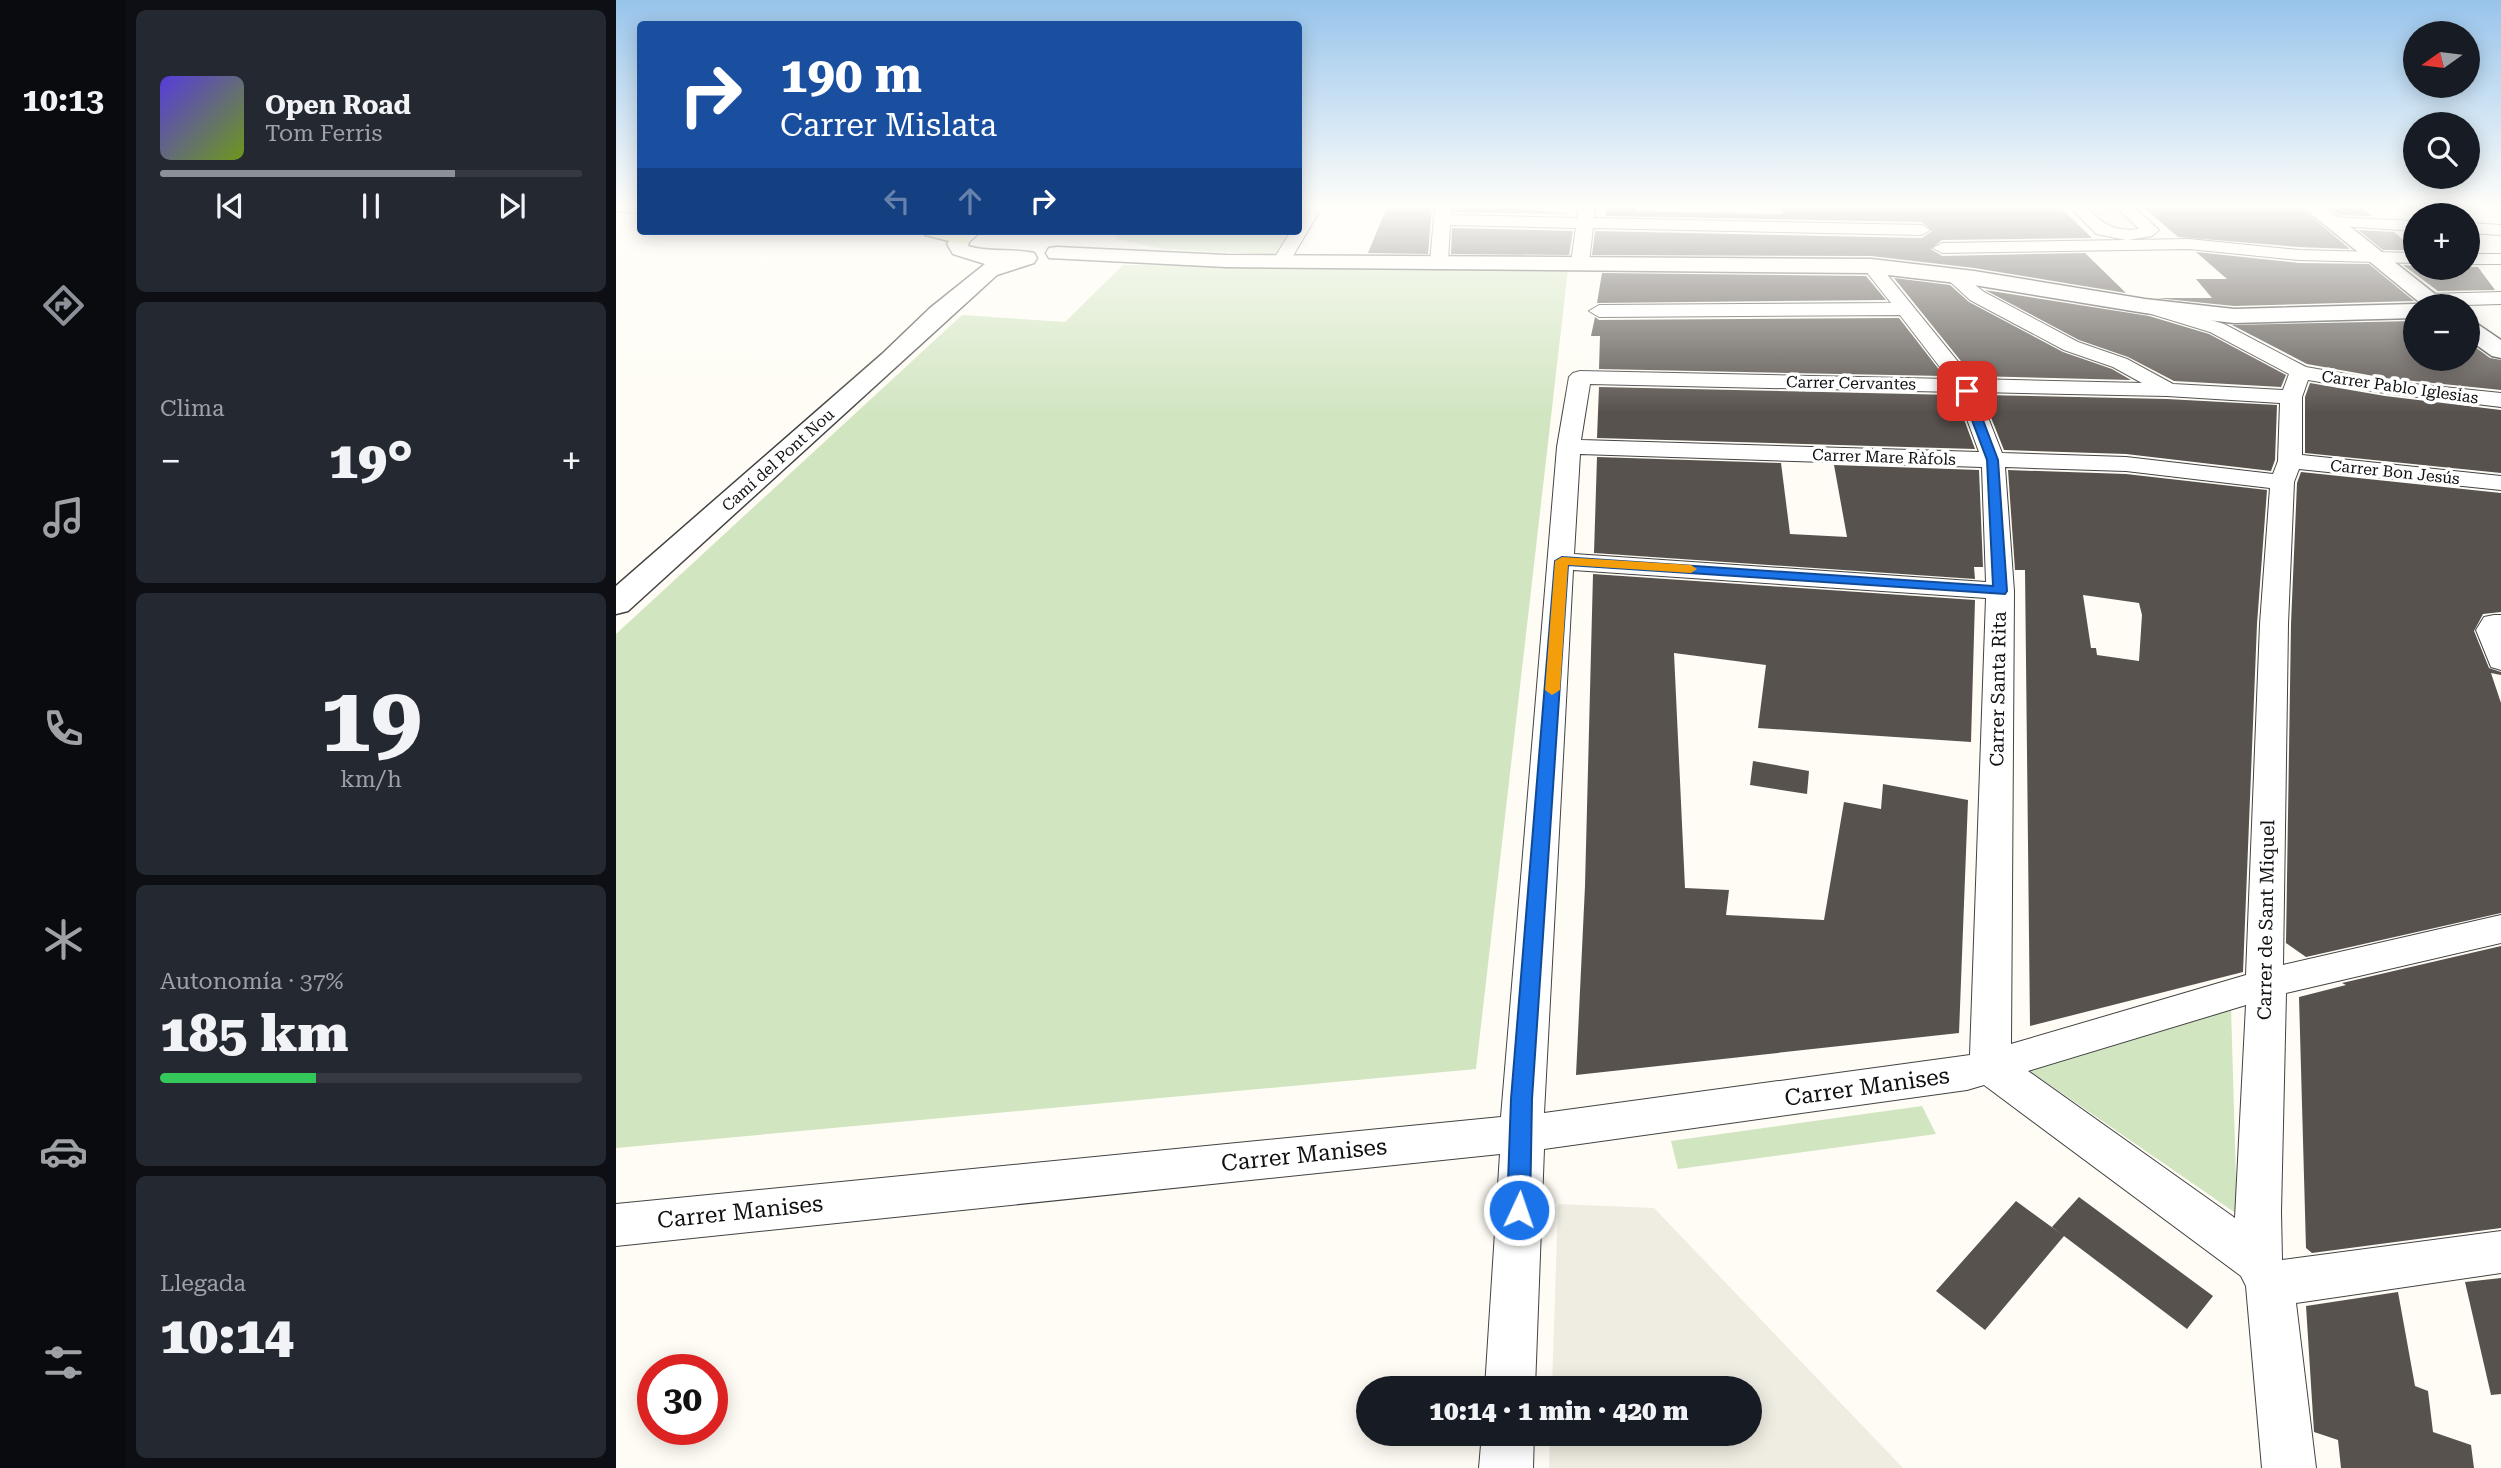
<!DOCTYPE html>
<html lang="es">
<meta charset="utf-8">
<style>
:root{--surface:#171b24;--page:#242831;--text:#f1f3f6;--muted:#9ea1a6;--line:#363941;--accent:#8c9099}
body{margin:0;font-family:"Roboto Serif",serif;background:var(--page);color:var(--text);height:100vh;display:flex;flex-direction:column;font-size:26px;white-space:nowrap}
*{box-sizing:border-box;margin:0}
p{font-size:23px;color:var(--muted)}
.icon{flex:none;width:38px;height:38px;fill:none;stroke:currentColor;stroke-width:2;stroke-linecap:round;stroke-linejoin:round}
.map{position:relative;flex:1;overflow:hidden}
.sheet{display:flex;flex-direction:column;gap:10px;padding:10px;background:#0d0f14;width:490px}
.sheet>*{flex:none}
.top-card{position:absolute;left:21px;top:21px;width:665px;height:214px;border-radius:7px;box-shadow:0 4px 18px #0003;background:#1a4fa0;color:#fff;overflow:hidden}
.needle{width:46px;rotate:256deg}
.fabs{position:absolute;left:1787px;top:21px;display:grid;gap:14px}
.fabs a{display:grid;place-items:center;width:77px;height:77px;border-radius:50%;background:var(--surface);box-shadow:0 4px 18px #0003;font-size:35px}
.speed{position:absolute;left:21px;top:1354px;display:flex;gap:14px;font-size:35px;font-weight:700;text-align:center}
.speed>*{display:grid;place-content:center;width:91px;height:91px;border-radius:50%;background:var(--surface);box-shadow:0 4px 18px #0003;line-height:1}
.speed .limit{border:10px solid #d22;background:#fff;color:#111}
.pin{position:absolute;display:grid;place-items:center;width:60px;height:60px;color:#fff;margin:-30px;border-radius:14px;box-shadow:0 4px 10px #0006}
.me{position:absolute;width:77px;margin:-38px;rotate:3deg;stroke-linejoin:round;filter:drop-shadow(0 0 5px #0008)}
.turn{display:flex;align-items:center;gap:24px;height:147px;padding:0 28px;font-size:32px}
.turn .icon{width:91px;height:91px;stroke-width:2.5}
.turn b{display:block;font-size:49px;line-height:60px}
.lanes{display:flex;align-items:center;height:66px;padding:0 28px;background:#0003;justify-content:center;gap:35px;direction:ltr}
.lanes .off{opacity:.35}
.big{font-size:52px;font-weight:800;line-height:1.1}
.sheet .widget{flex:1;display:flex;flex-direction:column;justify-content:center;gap:10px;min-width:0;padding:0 24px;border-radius:10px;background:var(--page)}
.sheet .dial{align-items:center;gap:0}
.dial b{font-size:91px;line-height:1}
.song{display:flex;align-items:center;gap:21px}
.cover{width:84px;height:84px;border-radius:10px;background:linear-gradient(135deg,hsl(250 70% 55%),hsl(80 70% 35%))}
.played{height:7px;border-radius:4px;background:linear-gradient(90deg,var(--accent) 70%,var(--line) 70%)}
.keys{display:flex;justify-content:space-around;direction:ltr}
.heat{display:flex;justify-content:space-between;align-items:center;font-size:38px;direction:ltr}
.charge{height:10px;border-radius:5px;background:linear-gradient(90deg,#34c759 37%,var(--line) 0)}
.trip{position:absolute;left:740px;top:1376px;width:406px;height:70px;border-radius:35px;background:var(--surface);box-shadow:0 4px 18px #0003;font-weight:800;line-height:70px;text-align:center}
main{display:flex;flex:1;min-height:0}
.dock{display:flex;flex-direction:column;width:126px;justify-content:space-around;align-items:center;background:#090b0e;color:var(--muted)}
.dock .icon{width:49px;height:49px}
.dock .current{color:var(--accent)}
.dock b{font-size:32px;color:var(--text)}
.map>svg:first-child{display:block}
.green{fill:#d2e5c1}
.plaza{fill:#efece2}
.building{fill:#58524e;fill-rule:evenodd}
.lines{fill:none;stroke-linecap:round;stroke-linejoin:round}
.service-casing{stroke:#434343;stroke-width:2}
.minor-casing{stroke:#434343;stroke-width:2}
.tertiary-casing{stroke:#434343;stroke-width:3}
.secondary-casing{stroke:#323232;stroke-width:3}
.service{fill:#fff;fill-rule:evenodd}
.minor{fill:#fff;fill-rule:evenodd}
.tertiary{fill:#fff;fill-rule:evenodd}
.secondary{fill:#f6f2b7;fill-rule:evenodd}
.route{fill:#1a73e8;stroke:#114b97;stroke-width:2}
.slow{fill:#f59e0b}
.labels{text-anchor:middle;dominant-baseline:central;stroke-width:7;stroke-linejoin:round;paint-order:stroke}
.far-street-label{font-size:16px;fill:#101010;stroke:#fff}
.street-label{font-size:19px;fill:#101010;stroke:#fff}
.near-street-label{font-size:23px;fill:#101010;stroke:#fff}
</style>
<main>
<nav class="dock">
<b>10:13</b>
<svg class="icon current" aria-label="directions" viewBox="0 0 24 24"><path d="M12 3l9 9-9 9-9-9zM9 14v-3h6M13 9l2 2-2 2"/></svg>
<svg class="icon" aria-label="music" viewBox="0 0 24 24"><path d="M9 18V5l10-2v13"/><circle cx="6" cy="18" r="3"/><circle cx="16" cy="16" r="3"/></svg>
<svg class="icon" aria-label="phone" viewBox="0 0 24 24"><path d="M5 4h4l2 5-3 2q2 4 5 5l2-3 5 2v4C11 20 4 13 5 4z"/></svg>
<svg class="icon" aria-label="climate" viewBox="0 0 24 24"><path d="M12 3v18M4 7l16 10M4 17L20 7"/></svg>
<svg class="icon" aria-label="car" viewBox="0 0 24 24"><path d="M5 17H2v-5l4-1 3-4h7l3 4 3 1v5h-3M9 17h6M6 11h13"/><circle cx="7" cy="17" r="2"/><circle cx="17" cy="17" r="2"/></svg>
<svg class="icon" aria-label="filters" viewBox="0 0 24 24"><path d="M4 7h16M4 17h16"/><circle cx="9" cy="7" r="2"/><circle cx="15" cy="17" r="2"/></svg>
</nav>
<section class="sheet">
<div class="widget">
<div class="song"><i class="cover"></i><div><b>Open Road</b><p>Tom Ferris</p></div></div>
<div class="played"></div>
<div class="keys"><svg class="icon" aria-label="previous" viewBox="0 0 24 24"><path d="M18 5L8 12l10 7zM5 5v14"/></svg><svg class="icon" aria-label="pause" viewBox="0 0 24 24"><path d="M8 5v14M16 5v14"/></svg><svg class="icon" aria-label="next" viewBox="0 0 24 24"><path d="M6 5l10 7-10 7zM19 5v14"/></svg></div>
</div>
<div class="widget"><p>Clima</p>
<div class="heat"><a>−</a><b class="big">19°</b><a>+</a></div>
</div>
<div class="widget dial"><b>19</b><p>km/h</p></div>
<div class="widget"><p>Autonomía · 37%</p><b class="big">185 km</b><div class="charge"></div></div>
<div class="widget"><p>Llegada</p><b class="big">10:14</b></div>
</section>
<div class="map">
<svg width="1885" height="1468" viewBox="0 0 1885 1468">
<rect width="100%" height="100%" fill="#fefcf4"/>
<path class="green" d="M501 231H676L661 255 548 249 499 239Z
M507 265 952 269 860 1069 0 1148V634L346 315 449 322Z
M1615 1007 1621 1214 1411 1069Z
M1306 1106 1320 1134 1062 1169 1055 1141Z"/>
<path class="plaza" d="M1469 207H1501L1525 229H1491Z
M942 1204 1038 1208 1287 1468H933L934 1433H1134V1388H936Z"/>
<path class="building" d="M771 207H816L812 254 752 253Z
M838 207H882L959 214 838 212Z
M990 207H1021V211L1167 214 1164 208 1444 207 1476 238 1326 240 1315 249 1326 256 1469 253 1510 293 1358 268 1255 256 976 255 979 231 1306 238 1316 231 1306 222 990 216Z
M1527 207H1684L1734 249 1683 247 1562 237Z
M1713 207H1744L1756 216 1723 215Z
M836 228 957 231 953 255 835 254Z
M1742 230 1778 232 1799 250H1767Z
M1580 252 1683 263 1753 264 1798 301 1618 306 1540 298H1596L1580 279H1611Z
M1787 265 1799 266V268L1862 267 1879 290 1822 291Z
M986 273 1250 276 1270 300 981 303Z
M1278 278 1334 285 1353 302 1447 352 1496 369 1515 380 1357 376Z
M1369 290 1533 316 1593 334 1670 375 1665 387 1558 381 1512 357 1463 340Z
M979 317 983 320 1283 318 1328 376 983 369 984 336H975Z
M1799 321V359H1852V342L1874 358 1885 360V390L1769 378 1691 364 1616 325Z
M1694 383 1769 396 1885 410V473L1689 453V397Z
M983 387 1339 395 1359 449 981 438Z
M1366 395 1551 399 1661 405 1659 460 1655 471 1510 454 1388 450Z
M981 457 1165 463 1174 534 1231 537 1218 465 1363 470 1367 567H1358L1359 579 978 553Z
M1392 470 1510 474 1651 490 1641 624 1627 972 1414 1026 1409 570H1399ZM1467 595 1523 603 1526 615 1523 661 1481 655 1480 648H1475Z
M1685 472 1885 493V612L1867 614 1858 631 1873 668 1885 672V675L1875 673 1885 703V913L1690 957 1670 943 1675 624 1681 483Z
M977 574 1359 600 1355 742 1142 728 1150 665 1058 653 1069 888 1113 890 1110 915 1208 920 1228 802 1265 809 1267 784 1352 800 1343 1033 960 1075 969 886Z
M1137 761 1193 771 1191 794 1134 785Z
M1885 946V1228L1696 1253 1690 1248 1683 997 1730 985 1726 983Z
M1463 1197 1597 1296 1571 1329 1436 1227Z
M1400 1201 1448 1236 1369 1330 1320 1291Z
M1885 1278V1394L1875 1395 1849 1282Z
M1782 1292 1799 1386 1812 1391 1817 1432 1855 1445 1858 1468H1725L1722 1440 1698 1432 1690 1306Z"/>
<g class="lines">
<defs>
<path id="service" d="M0 207 24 210V214L0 211Z"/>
<path id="minor" d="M690 207H706L671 266H659L656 262 675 231H682V219Z
M819 207H835V215L961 218 963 207H979L978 218 1306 225 1314 230 1306 235 977 228 973 262 964 267 955 262 960 228 834 225 832 262 823 267 814 262Z
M1454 207H1471C1487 225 1499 232 1523 229L1500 207H1518L1543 230 1536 236 1512 240 1573 239 1683 250 1799 253V263L1683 260 1573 249 1326 253 1317 248 1326 243 1510 240 1480 234Z
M1716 217 1799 221V231L1710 225 1708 222Z
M1852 223 1885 225V235L1852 233Z
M1852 254H1885V264H1852Z
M1255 261 1261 262 1356 379 1526 383 1497 367 1448 350 1354 300 1328 276 1337 271 1343 272 1368 292 1462 342 1511 359 1557 384 1667 390 1673 374 1594 332 1522 310 1520 306 1522 302H1536L1608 324 1690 367 1769 381 1885 393V407L1769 393 1692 380 1686 397V455L1885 476V490L1683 469 1678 482 1672 624 1667 965 1885 915V943L1670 993 1665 1212 1666 1260 1885 1231V1273L1680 1303 1700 1468H1646L1630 1286 1625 1276 1368 1085 1351 1090 928 1149 919 1388H869L884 1154 0 1246V1204L885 1117 941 447 953 377 957 373 964 371 1333 379 1284 315 983 317 973 311 983 305 1275 303 1246 266ZM974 384 1341 392 1363 452 965 440ZM1362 392 1551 396 1664 403 1662 461 1657 474 1510 457 1386 453ZM964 454 1366 467 1370 582 958 554ZM1389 467 1510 471 1654 488 1644 624 1630 975 1395 1044 1398 591ZM957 570 1370 598 1354 1055 928 1113ZM1630 1005 1619 1218 1412 1071Z
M1885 292V304L1813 306 1804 300 1813 294Z
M1878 615H1885V670L1875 667 1860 630 1868 617Z
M866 1433H918L917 1468H863Z"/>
<path id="tertiary" d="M1687 207H1709L1834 306H1808Z
M341 231H365L353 242 352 246C374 253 396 248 418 253L421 258 418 263 381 275 12 611 0 614V586L266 354 314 308 369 264 337 254 331 244Z
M441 247 610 255 1255 259 1358 271 1529 299 1618 309 1799 304 1807 306H1799V318L1618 323 1529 313 1358 285 1255 273 610 267 433 258 430 253 433 248Z
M1852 321 1860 323 1885 340V358L1876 356 1852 339Z"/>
<path id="secondary" d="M306 231 352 234 355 238 352 242 345 244 309 235Z"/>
</defs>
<use href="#service" class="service-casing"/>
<use href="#minor" class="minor-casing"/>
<use href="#tertiary" class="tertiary-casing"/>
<use href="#secondary" class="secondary-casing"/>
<use href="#service" class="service"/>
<use href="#minor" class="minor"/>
<use href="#tertiary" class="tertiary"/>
<use href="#secondary" class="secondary"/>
</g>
<linearGradient id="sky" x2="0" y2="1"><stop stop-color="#97c4eb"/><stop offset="0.5" stop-color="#fffefa"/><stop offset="1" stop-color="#fffefa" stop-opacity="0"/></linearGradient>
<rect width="1885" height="413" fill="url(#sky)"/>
<path class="route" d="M1351 387 1356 391 1382 460 1391 591 1389 594 952 565 916 1099 914 1210 911 1217 903 1220 895 1217 891 1210 895 1099 939 561 946 557 1377 586 1371 460 1345 391Z"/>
<path class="slow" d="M946 557 1075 565 1081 569 1075 573 952 565 944 690 936 695 929 690 939 561Z"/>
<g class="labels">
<g class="far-street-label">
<text transform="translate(1235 383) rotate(1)">Carrer Cervantes</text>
<text transform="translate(1784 387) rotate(8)">Carrer Pablo Iglesias</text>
<text transform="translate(1268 457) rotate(2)">Carrer Mare Ràfols</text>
<text transform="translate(162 460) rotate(-42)">Camí del Pont Nou</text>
<text transform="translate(1779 472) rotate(6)">Carrer Bon Jesús</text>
</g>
<g class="street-label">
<text transform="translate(1382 689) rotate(-89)">Carrer Santa Rita</text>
<text transform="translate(1650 920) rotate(-89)">Carrer de Sant Miquel</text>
</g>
<g class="near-street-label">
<text transform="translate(1251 1087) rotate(-8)">Carrer Manises</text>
<text transform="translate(688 1155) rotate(-6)">Carrer Manises</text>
<text transform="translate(124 1212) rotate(-6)">Carrer Manises</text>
</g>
</g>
</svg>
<div class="fabs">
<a><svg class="needle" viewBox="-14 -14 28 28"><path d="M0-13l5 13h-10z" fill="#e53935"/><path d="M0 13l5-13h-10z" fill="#9ea1a6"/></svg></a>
<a><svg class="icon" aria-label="search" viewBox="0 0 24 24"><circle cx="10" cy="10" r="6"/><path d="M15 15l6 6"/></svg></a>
<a>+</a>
<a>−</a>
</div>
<div class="speed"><div class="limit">30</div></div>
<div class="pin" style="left:1351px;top:391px;background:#d93025"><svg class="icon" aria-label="arrive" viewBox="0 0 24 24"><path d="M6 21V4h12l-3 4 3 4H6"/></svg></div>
<svg class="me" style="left:903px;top:1210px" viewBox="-20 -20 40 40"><circle r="17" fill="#1a73e8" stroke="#fff" stroke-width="3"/><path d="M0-11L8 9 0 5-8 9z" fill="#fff"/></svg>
<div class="trip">10:14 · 1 min · 420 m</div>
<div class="top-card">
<div class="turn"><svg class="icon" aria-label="right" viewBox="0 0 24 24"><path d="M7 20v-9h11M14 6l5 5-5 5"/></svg><div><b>190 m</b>Carrer Mislata</div></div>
<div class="lanes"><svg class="icon off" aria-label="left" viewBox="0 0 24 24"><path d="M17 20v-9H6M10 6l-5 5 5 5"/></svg><svg class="icon off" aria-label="ahead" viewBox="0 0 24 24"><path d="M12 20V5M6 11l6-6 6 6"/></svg><svg class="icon" aria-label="right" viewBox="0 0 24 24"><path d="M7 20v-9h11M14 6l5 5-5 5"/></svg></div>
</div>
</div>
</main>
